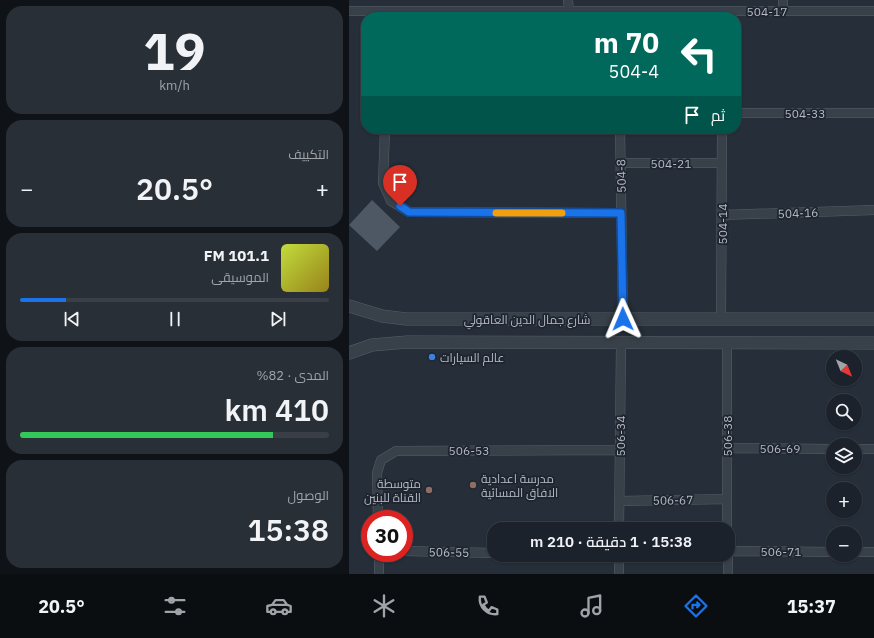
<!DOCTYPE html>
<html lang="ar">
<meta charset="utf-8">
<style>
:root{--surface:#1c222b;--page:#292f37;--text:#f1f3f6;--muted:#a0a4a9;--line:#3a3f47;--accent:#1a73e8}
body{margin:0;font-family:"IBM Plex Sans",Cairo,sans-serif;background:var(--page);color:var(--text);direction:rtl;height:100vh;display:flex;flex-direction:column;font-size:15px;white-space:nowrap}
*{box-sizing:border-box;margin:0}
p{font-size:13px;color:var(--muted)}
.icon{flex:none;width:22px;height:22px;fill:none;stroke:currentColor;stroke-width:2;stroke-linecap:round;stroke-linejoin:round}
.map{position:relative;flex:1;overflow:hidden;direction:ltr}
.sheet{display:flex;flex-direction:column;gap:6px;padding:6px;background:#0f1318;width:349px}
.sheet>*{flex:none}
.banner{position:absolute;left:12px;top:12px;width:380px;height:122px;border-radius:16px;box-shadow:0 1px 3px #0004,0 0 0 1px var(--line);direction:rtl;background:#00695c;color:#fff;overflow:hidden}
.needle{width:26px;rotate:137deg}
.buttons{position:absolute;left:477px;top:350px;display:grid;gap:8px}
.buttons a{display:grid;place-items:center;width:36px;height:36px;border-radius:50%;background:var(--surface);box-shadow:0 1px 3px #0004,0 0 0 1px var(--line);font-size:20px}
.speed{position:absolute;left:12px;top:510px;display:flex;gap:8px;font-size:20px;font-weight:700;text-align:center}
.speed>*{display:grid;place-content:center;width:52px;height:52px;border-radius:50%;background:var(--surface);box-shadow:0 1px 3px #0004,0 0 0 1px var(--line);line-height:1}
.speed .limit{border:6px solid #d22;background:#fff;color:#111}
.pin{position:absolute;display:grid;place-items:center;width:34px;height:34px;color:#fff;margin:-41px -17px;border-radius:50% 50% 50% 0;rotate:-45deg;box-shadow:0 0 4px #0007}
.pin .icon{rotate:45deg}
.me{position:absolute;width:44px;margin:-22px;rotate:359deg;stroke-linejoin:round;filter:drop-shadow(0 0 3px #0008)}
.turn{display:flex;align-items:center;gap:14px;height:84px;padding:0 16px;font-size:18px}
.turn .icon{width:52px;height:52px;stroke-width:2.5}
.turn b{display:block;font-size:28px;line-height:34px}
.then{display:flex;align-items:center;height:38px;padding:0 16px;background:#0003;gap:8px;font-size:15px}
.big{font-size:30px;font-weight:600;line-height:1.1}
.sheet .tile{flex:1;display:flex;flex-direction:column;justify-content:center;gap:6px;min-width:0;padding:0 14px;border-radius:16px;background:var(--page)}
.sheet .dial{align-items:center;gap:0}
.dial b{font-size:52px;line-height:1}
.song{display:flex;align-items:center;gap:12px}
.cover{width:48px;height:48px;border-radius:6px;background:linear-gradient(135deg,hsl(70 70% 55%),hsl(50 70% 35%))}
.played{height:4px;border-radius:2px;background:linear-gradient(90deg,var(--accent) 15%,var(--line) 15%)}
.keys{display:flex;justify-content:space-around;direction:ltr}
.heat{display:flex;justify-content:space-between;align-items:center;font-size:22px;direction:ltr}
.charge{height:6px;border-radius:3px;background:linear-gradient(90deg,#34c759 82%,var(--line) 0)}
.trip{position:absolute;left:138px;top:522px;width:248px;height:40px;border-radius:16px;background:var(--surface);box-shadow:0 1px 3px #0004,0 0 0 1px var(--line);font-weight:600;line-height:40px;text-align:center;direction:rtl}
.menu{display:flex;height:64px;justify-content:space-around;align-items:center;background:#0b0e11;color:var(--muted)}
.menu .icon{width:28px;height:28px}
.menu .active{color:var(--accent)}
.menu b{font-size:18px;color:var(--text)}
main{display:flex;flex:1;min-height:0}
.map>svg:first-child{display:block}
.building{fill:#4e5865}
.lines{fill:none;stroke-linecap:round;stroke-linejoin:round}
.minor-casing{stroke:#575e68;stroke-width:10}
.tertiary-casing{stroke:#575e68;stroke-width:13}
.minor{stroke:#38404a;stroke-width:9}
.tertiary{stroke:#38404a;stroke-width:12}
.route-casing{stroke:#114b97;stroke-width:10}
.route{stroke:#1a73e8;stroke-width:7}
.slow{stroke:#f59e0b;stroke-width:7}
.shop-dot{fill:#3f7fe0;stroke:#1e252f;stroke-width:1.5}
.education-dot{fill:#8d6e63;stroke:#1e252f;stroke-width:1.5}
.labels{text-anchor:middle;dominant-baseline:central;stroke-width:3.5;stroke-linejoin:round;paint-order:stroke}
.street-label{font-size:12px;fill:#b4bbc6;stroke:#1e252f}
.poi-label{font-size:12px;fill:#b4bbc6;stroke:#1e252f;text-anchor:start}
</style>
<main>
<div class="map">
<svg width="525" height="574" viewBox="0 0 525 574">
<rect width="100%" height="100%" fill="#252e39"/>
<path class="building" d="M23 200 51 227 28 251 0 225Z"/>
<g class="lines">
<defs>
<path id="minor" d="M219 0 220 11
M434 0V11
M0 11H525
M387 113H525
M36 129 34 183 42 201 60 212 272 213
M271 129 274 319
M272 163H373
M373 215 525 210
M372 319 373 129
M378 343V529
M378 448 484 449
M506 449H525
M270 501 378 499
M29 519 28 473 32 460 47 451 271 450
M270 529 272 343
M55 551 145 553
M379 551 484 552
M506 552H525
M30 553V574
M251 555H270
M379 555V574
M270 574V555"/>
<path id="tertiary" d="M0 306 33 316 57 319H525
M0 353 23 345 58 342 525 343"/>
</defs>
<use href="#minor" class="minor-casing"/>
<use href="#tertiary" class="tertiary-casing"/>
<use href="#minor" class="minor"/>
<use href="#tertiary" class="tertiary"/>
</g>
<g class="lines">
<defs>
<path id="route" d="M51 206 60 212 272 213 274 319"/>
</defs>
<use href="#route" class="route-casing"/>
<use href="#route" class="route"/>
<path class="slow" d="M147 213H213"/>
</g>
<circle class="shop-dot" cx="83" cy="357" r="4"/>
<g class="education-dot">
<circle cx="124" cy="485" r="4"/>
<circle cx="80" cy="490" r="4"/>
</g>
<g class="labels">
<g class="street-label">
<text x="418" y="11">504-17</text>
<text x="456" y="113">504-33</text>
<text x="322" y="163">504-21</text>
<text transform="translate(272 176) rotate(-91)">504-8</text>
<text transform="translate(449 213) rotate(-2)">504-16</text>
<text transform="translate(373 224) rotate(-90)">504-14</text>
<text x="178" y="319">شارع جمال الدين العاقولي</text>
<text transform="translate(271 436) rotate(-90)">506-34</text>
<text transform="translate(378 436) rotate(-90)">506-38</text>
<text x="431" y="448">506-69</text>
<text x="120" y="450">506-53</text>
<text transform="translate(324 500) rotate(-1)">506-67</text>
<text x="432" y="551">506-71</text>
<text transform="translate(100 552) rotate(1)">506-55</text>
</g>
<g class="poi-label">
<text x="91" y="357">عالم السيارات</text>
<text x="132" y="478">مدرسة اعدادية<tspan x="132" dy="14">الافاق المسائية</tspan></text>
<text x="72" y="483" text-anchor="end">متوسطة<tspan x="72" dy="14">القناة للبنين</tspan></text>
</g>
</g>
</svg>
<div class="buttons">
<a><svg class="needle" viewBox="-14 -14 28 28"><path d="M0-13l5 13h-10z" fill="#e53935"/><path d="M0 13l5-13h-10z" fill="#a0a4a9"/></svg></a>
<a><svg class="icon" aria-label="search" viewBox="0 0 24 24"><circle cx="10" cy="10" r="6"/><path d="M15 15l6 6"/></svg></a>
<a><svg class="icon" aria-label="layers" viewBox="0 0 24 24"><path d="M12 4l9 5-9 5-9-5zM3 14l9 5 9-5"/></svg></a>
<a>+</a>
<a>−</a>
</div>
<div class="speed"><div class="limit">30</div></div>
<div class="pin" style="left:51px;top:206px;background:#d93025"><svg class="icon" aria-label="arrive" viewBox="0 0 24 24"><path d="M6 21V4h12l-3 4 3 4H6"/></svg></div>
<svg class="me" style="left:274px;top:319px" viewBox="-20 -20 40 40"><path d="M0-17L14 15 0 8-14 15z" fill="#1a73e8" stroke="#fff" stroke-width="4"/></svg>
<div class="trip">15:38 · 1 دقيقة · 210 m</div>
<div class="banner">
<div class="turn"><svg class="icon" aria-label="left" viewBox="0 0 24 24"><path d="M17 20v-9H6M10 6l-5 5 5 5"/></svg><div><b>70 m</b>504-4</div></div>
<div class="then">ثم<svg class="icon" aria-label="arrive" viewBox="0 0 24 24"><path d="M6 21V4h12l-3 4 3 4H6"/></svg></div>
</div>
</div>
<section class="sheet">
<div class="tile dial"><b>19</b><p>km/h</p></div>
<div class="tile"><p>التكييف</p>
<div class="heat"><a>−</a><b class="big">20.5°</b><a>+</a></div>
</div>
<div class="tile">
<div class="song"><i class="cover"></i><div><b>101.1 FM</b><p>الموسيقى</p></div></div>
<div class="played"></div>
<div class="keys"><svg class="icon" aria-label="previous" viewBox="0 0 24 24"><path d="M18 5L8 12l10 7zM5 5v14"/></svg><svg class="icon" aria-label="pause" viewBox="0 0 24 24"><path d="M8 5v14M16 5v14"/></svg><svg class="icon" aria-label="next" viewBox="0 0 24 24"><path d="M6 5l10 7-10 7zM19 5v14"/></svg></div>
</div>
<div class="tile"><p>المدى · 82%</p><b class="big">410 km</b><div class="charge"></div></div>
<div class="tile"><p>الوصول</p><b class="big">15:38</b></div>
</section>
</main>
<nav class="menu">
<b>15:37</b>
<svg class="icon active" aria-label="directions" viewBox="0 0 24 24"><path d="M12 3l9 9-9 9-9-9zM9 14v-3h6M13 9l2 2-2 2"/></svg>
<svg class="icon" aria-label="music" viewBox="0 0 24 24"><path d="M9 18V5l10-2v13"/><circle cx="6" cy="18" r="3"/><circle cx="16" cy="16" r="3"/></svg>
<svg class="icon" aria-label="phone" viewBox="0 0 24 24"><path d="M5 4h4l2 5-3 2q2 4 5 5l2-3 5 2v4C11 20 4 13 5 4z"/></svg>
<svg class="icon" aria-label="climate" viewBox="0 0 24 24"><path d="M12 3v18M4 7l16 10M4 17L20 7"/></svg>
<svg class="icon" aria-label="car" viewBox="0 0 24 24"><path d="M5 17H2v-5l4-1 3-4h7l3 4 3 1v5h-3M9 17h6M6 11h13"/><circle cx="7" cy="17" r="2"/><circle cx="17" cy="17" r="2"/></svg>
<svg class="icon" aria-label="filters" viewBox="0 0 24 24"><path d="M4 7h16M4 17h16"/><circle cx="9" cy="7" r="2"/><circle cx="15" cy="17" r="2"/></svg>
<b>20.5°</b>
</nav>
